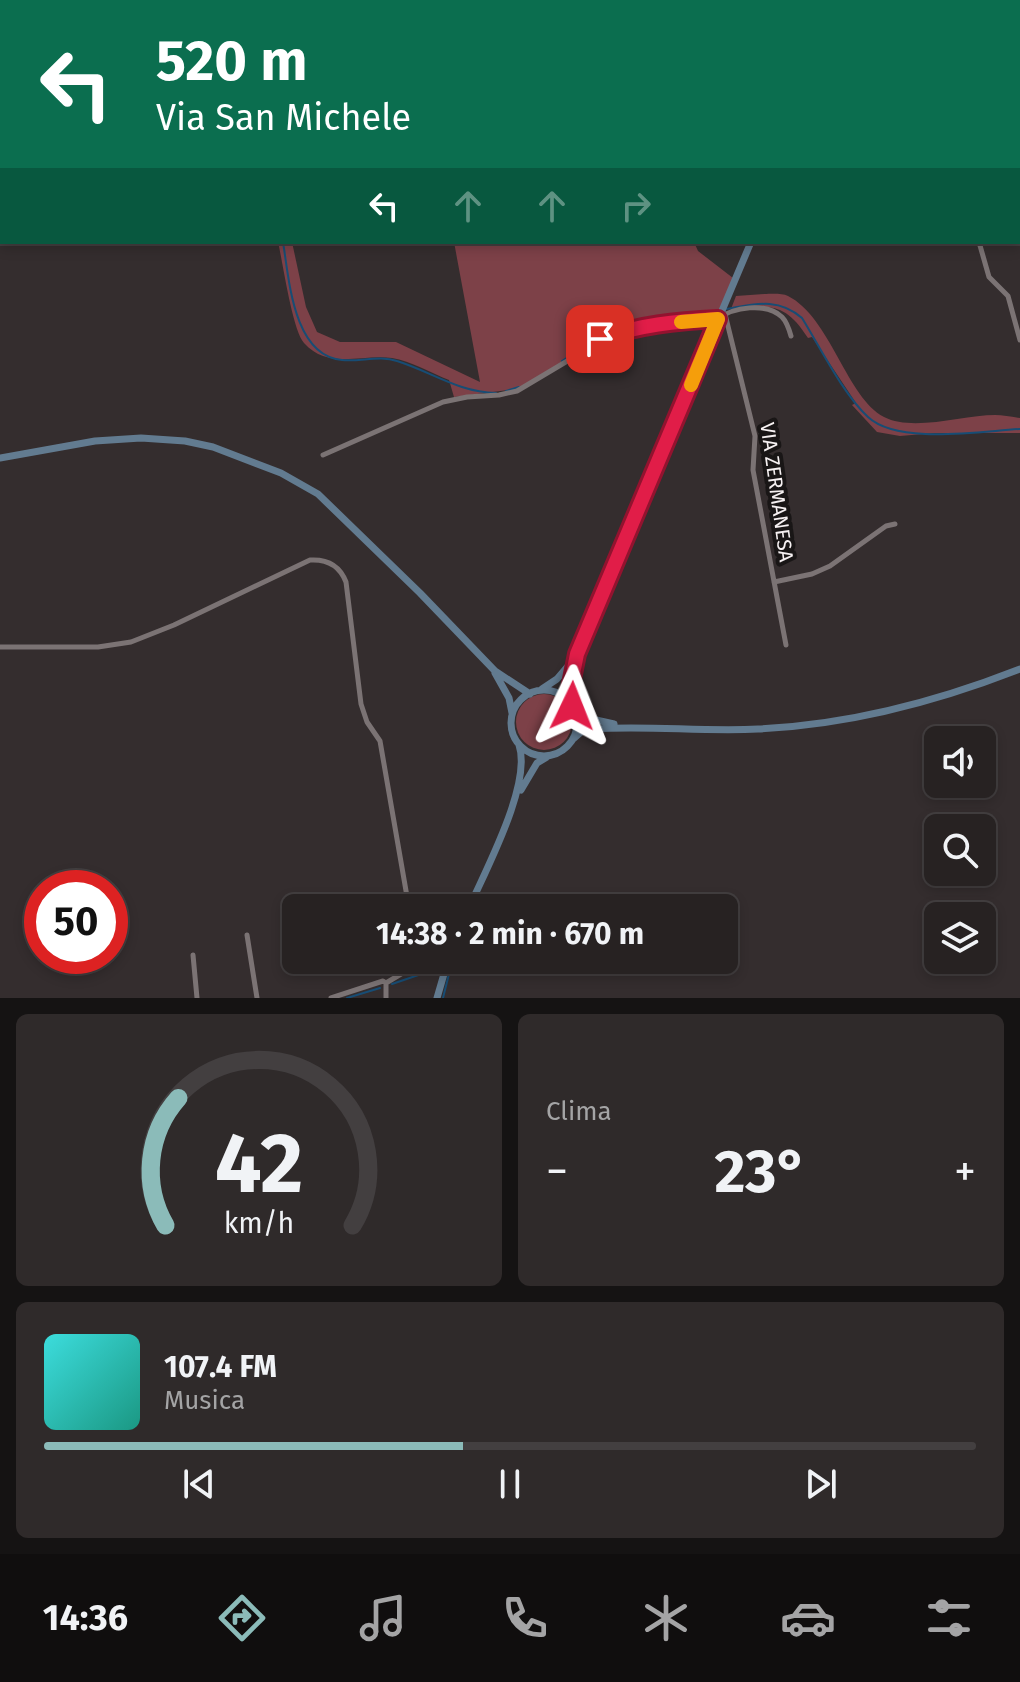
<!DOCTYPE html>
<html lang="it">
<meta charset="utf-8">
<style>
:root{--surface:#272222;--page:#2f2a2a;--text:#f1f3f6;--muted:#a4a4a5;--line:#433f40;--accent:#8bbbb9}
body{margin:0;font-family:"Fira Sans",sans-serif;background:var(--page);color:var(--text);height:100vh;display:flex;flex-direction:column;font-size:30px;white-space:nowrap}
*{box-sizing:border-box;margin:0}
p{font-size:26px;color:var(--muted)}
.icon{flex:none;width:44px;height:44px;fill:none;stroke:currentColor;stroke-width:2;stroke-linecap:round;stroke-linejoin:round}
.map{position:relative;height:998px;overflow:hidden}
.sheet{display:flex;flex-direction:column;gap:16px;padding:16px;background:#151313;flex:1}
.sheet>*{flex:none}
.top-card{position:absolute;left:0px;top:0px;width:1020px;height:244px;box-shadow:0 4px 12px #0003,0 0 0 2px var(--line);background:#0b6e4f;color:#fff;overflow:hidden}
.controls{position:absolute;left:924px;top:726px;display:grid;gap:16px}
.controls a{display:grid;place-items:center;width:72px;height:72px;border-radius:12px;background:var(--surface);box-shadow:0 4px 12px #0003,0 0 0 2px var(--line);font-size:40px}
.speed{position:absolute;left:24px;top:870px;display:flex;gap:16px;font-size:40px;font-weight:700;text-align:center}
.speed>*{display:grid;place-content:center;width:104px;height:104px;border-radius:50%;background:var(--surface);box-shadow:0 4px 12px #0003,0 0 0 2px var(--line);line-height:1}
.speed .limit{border:12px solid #d22;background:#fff;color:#111}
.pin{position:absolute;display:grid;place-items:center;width:68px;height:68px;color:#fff;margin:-34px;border-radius:16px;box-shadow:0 4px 12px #0006}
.me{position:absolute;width:88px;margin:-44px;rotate:2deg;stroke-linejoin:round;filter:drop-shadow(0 0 6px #0008)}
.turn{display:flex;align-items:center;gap:28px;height:168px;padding:0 24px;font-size:36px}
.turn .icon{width:104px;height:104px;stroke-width:2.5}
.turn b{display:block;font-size:56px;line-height:68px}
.lanes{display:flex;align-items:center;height:76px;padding:0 24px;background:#0003;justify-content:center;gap:40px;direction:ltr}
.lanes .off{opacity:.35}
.big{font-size:60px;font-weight:700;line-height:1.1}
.sheet .widget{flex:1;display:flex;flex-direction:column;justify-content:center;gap:12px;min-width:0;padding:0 28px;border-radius:12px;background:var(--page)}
.sheet .dial{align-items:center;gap:0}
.dial svg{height:208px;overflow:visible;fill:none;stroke:var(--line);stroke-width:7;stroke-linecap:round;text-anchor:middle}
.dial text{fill:var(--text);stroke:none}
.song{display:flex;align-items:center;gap:24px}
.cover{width:96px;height:96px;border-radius:12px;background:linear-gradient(135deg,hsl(180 70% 55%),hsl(170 70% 35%))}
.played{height:8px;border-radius:4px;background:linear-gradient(90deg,var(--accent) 45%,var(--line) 45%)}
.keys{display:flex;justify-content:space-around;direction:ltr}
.heat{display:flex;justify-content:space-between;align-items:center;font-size:44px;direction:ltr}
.sheet .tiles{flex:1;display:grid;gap:16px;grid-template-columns:1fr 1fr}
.widget:last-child{grid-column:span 2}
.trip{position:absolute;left:282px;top:894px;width:456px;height:80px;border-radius:12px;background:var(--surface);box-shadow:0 4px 12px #0003,0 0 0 2px var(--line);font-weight:700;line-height:80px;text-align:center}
.tabs{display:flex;height:128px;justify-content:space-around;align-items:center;background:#100e0e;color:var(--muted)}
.tabs .icon{width:56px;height:56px}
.tabs .current{color:var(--accent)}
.tabs b{font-size:36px;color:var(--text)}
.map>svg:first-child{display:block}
.green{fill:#7d4148}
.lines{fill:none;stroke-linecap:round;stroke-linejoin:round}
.stream{stroke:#174d75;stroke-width:2}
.minor{stroke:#7b7374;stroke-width:5}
.tertiary{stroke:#7b7374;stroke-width:7}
.secondary{stroke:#627b90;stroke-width:7}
.route-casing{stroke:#92132f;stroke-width:20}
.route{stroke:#e11d48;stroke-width:14}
.slow{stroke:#f59e0b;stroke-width:14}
.labels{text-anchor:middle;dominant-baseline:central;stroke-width:8;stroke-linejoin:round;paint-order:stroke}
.street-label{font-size:20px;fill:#f6f1f2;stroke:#191616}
</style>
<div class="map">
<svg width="1020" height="998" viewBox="0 0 1020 998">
<rect width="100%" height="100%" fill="#342d2e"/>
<path class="green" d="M408 0H751V2H408Z
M278 242H292L306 307 317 332 340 342H396L480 382 454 242H694L698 251 733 278 717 316 608 333 534 381 516 389 454 397 449 380C431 373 411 361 392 358 361 354 328 370 304 343 292 329 283 263 278 242Z
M764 294C771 294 782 293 788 296 830 317 847 398 884 417 913 432 964 415 995 415 1003 415 1012 417 1020 418V433H935L900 436 877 432 852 405 856 403 812 337 808 338C785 302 770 305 731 309L736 296Z
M516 722a28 28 0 1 1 56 0a28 28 0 1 1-56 0Z"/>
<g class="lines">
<path class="stream" d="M116 0V2
M283 242C289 278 293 356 342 360 360 362 380 355 397 361 432 372 458 392 496 393
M726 309C755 304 778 297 802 318 820 347 843 394 868 417 898 445 981 431 1020 429
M562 361 611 329 628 322 676 320 719 310
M506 391 519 387
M392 984 439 968
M347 998 380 988
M443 998 450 970"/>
<path class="minor" d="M912 0 913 2
M979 242 989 277 1008 296 1020 340
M725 314 755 436 753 470 786 645
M323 455 443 402 467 397 499 395 517 391 611 335 652 326 718 319C733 307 766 302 782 317 787 322 789 329 791 336
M774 582 812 574 830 566 886 526 895 524
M0 647H98L131 642 174 625 310 560C327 559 340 566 346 582L361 704 367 722 380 741 409 908
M247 935 257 998
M193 955 197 998
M411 968 441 963
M331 998 383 981 386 983
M386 998V983L411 968 415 960"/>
<path class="tertiary" d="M756 0 757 2"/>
<path class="secondary" d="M853 2 854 0
M0 458 95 441 141 438 185 441 213 447 281 473 318 494 420 593 495 671 530 694
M495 673 509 698 512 713
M542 689 557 679 574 659
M511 723a33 33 0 1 1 66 0a33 33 0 1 1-66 0Z
M572 706 570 689 577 654 751 242
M574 710 587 718 614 724
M573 739 581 732 592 729C647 725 703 732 758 729 848 725 936 702 1020 669
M521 790 537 763 547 757
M469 908C486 869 532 784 519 745
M437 998 448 960"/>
</g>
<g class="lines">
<defs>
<path id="route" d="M572 706 570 689 577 654 718 319C678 321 637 325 600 339"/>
</defs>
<use href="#route" class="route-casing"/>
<use href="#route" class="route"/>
<path class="slow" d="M681 322 718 319 691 385"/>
</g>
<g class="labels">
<g class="street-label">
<text transform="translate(777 492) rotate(82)">VIA ZERMANESA</text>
</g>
</g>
</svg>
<div class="controls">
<a><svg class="icon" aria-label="sound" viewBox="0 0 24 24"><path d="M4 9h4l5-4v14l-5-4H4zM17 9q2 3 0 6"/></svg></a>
<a><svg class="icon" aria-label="search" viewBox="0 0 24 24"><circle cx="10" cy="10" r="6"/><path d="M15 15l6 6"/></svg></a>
<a><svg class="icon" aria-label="layers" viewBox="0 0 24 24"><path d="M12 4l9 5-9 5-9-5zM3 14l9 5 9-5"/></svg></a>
</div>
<div class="speed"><div class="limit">50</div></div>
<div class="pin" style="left:600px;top:339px;background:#d93025"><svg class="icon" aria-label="arrive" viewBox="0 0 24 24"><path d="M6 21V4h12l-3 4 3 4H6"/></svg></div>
<svg class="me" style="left:572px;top:706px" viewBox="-20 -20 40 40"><path d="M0-17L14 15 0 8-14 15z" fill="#e11d48" stroke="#fff" stroke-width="4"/></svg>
<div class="trip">14:38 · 2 min · 670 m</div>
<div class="top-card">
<div class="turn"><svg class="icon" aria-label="left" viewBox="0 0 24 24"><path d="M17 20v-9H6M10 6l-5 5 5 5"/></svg><div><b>520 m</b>Via San Michele</div></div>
<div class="lanes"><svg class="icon" aria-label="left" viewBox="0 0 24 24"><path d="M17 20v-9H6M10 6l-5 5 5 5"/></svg><svg class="icon off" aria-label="ahead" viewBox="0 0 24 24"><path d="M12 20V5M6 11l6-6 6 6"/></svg><svg class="icon off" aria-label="ahead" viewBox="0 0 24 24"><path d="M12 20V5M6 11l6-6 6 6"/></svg><svg class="icon off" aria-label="right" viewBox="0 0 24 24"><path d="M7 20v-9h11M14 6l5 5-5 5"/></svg></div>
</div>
</div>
<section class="sheet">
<div class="tiles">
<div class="widget dial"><svg viewBox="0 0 100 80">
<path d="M14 69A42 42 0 1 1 86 69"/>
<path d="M14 69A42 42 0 0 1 19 20" stroke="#8bbbb9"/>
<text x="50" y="56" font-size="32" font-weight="700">42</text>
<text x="50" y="72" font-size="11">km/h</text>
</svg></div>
<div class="widget"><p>Clima</p>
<div class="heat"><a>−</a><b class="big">23°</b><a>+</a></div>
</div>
<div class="widget">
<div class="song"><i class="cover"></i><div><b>107.4 FM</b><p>Musica</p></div></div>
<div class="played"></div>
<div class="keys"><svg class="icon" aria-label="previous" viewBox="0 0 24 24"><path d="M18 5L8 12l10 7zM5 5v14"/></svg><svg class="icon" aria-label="pause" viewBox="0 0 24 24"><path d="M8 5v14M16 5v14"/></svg><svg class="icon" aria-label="next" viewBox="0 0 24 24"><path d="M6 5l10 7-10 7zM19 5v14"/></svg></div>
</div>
</div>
</section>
<nav class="tabs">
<b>14:36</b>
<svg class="icon current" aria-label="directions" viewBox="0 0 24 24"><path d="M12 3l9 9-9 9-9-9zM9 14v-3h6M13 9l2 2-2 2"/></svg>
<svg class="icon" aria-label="music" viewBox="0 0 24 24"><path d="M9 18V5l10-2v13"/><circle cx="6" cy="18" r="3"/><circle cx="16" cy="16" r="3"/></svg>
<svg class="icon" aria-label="phone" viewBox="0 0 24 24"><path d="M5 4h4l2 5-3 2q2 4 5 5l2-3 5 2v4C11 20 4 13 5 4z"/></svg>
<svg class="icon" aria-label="climate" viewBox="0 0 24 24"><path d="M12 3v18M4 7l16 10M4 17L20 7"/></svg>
<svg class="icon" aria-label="car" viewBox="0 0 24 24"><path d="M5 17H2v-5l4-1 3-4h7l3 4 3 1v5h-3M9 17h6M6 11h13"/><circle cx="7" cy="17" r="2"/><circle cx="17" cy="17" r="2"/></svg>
<svg class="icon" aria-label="filters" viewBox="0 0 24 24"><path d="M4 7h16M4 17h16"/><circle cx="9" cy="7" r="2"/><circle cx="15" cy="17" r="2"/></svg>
</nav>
